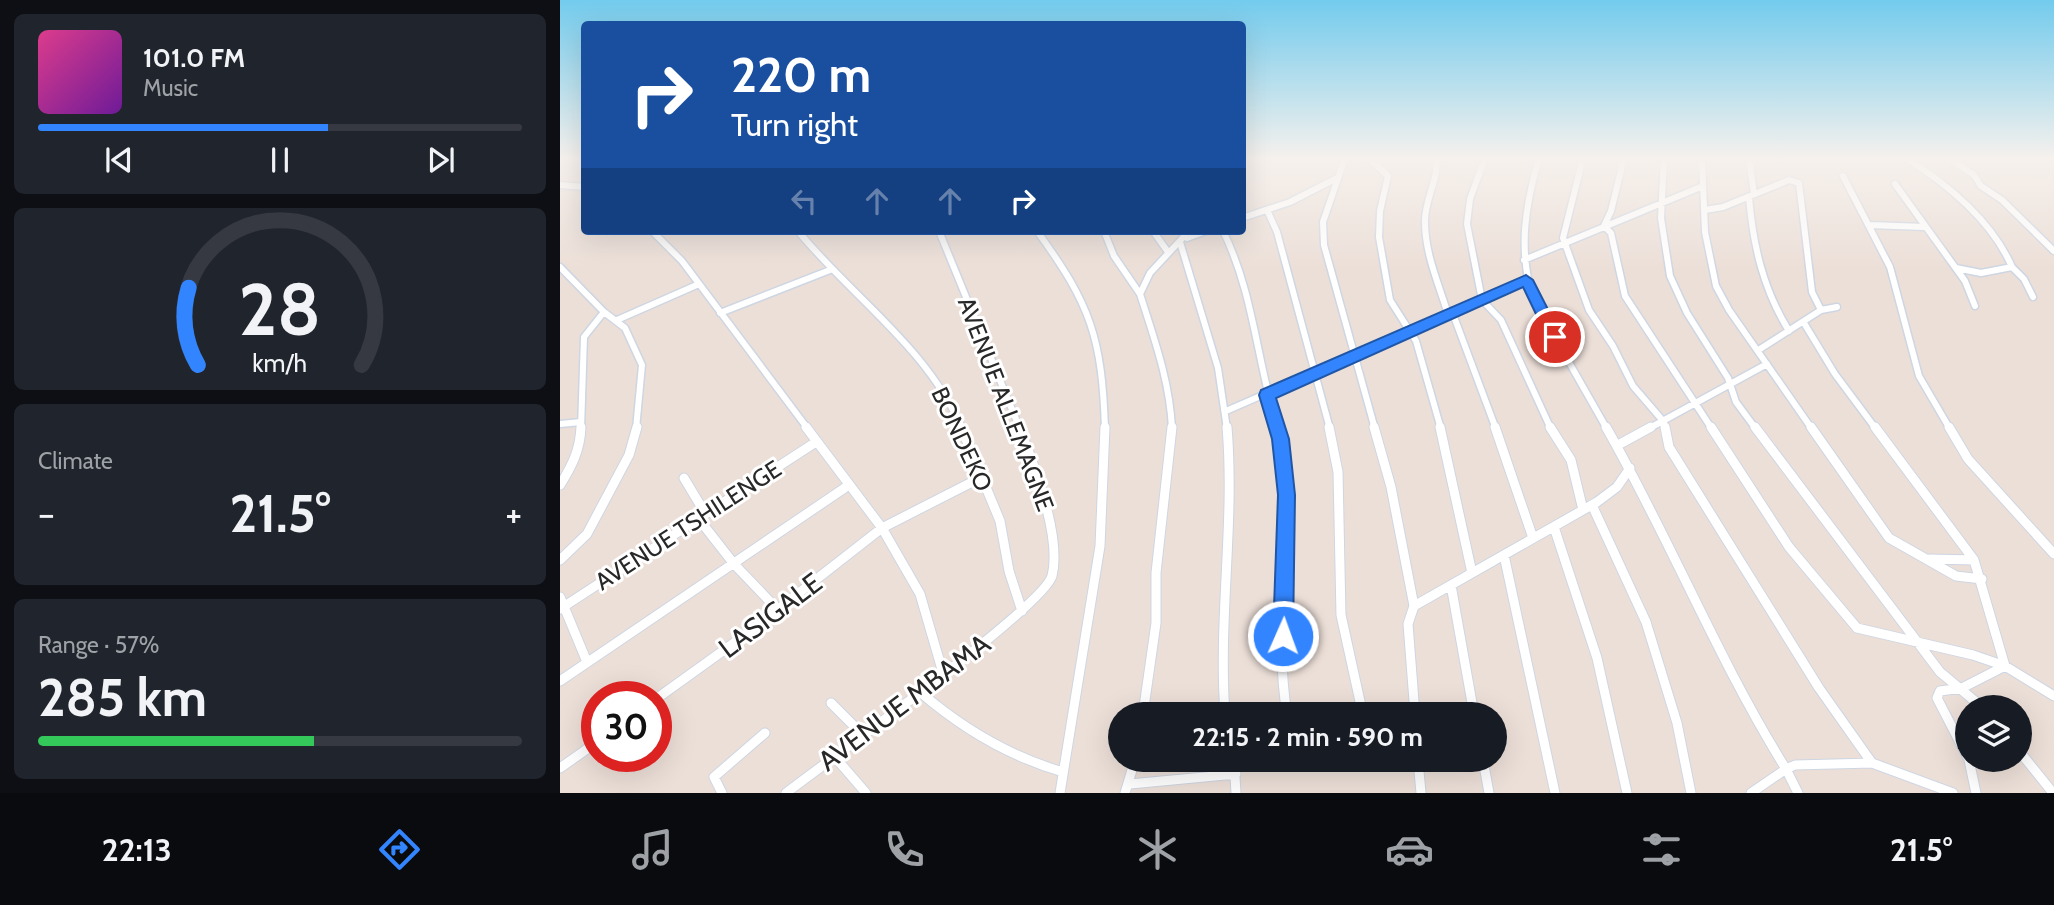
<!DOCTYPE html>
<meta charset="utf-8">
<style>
:root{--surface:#171b24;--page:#20242c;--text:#f1f3f6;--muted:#9ea1a6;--line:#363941;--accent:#3285ff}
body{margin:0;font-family:Cabin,sans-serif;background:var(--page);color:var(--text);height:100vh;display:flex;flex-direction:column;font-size:26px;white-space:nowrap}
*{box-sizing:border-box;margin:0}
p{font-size:23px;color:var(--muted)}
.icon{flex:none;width:38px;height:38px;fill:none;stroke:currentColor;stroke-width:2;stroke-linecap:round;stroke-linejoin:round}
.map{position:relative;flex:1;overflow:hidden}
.panel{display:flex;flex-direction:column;gap:14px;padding:14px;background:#0d0f14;width:560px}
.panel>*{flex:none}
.top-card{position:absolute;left:21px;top:21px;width:665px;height:214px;border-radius:7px;box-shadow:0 7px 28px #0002;background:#1a4fa0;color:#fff;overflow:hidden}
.fabs{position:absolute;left:1395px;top:695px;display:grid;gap:14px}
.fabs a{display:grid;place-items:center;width:77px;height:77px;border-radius:50%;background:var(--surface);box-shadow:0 7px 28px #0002;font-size:35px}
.speed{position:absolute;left:21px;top:681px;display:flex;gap:14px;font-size:35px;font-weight:700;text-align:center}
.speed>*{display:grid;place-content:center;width:91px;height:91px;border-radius:50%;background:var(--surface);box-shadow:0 7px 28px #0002;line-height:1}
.speed .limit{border:10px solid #d22;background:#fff;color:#111}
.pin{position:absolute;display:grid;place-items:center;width:60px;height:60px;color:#fff;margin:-30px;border:4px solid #fff;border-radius:50%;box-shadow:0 2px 7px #0007}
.me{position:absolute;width:77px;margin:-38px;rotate:2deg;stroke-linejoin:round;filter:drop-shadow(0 0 5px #0008)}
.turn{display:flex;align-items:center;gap:24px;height:147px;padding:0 35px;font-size:32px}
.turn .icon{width:91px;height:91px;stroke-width:2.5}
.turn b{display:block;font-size:49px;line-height:60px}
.lanes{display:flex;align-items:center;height:66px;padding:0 35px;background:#0003;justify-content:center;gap:35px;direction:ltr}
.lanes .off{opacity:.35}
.big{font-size:52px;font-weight:700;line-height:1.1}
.panel .card{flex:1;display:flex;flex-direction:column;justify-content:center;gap:10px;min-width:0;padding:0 24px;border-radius:10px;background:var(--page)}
.panel .dial{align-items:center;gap:0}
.dial svg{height:182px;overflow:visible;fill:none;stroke:var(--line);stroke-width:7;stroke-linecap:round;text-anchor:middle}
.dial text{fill:var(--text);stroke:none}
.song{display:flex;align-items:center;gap:21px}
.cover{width:84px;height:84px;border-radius:10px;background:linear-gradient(135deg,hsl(330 70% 55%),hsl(280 70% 35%))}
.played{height:7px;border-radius:4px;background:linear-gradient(90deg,var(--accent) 60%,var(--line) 60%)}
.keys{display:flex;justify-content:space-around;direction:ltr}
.heat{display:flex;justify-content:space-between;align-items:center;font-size:38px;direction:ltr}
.charge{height:10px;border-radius:5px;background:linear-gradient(90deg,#34c759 57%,var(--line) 0)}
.trip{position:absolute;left:548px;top:702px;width:399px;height:70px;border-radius:35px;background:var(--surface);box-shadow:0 7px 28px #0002;font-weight:700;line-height:70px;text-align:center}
.tabs{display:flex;height:112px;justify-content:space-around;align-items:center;background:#090b0e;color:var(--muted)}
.tabs .icon{width:49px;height:49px}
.tabs .selected{color:var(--accent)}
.tabs b{font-size:32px;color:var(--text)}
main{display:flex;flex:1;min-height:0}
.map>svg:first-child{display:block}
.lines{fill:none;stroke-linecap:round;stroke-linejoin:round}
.minor-far1-casing{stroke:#ced6e2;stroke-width:9}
.minor-casing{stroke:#ced6e2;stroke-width:11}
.minor-far1{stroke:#fff;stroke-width:6}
.minor{stroke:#fff;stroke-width:9}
.route{fill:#3285ff;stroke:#2056a6;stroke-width:2}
.labels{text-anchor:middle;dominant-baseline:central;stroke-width:6;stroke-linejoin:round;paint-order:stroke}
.street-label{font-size:24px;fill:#282828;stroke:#fff}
.near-street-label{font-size:28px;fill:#282828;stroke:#fff}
</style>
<main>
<section class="panel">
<div class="card">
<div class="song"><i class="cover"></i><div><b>101.0 FM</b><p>Music</p></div></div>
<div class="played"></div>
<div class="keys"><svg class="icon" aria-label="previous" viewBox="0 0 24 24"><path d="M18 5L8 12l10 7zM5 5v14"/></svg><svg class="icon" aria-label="pause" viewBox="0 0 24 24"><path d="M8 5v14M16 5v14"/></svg><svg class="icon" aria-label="next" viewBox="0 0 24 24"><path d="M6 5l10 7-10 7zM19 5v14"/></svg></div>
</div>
<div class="card dial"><svg viewBox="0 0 100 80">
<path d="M14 69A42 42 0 1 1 86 69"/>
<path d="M14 69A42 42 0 0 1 10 35" stroke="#3285ff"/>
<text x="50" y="56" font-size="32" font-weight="700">28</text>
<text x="50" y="72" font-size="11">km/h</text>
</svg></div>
<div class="card"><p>Climate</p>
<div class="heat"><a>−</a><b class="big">21.5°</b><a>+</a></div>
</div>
<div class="card"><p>Range · 57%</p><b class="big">285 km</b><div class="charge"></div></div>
</section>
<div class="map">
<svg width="1494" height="793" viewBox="0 0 1494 793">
<rect width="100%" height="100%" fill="#ecdfd8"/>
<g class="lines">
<defs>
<path id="minor-far1" d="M785 158 763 222 764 245 815 429
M797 158H819
M876 158C880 176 864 201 865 222 865 252 877 280 886 308L893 314 936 429
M925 158 910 199 907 224 922 300 941 320 991 429
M979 158C965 206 958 250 973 299L1047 429
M1023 158 1003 238 1029 310 1053 346 1073 386 1104 422 1105 429
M1064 158 1051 211 1044 226 1051 233 1065 296 1152 429
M1104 158 1101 218 1110 276 1127 313 1168 378 1176 402 1196 429
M1142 158 1145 232 1156 286 1169 310 1252 429
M1189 158 1194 194
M1346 158C1387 184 1432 221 1452 267L1421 273 1396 268
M1389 158 1414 175 1421 186 1442 200 1494 251
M811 160 828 176 820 211 819 237 830 300 856 341 881 429
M1283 176 1330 267 1359 376 1390 429
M1335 184 1405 281 1415 306
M0 185 24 187
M1189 197C1193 245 1203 289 1229 331
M707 210 717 232 770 429
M1145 210 1163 207 1229 180 1239 183 1252 292 1261 310
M682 218 730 202 775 179
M1309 225 1365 227
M92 231 122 261 248 429
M238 231C291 296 369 349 402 429
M379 231 460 429
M477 231C531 305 542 338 545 429
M544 231 554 256 580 294
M593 231 608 252
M663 231C694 293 697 364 718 429
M627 238 646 231
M620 242 658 368 667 429
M964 260 1143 186
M0 267 44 312 65 328 82 365 76 429
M1452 267 1464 279 1473 297
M160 313 270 270
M57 320 139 284
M1244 323 1275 374 1316 429
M1200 349 1261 310 1277 307
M666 411 966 280
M0 424 21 422
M21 429 24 337 44 312
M612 429C610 382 594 338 580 294L590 273 629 231
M1088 429 1207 364"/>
<path id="minor" d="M246 427 322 528 360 594 383 673
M401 427 440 521 449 571 462 611
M717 427C723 444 723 462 724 481 730 558 714 637 727 714
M769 427 778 472 781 615 801 706
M814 427 831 487 854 606 1037 502 1057 487 1070 468
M880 427 912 573
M935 427 973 538
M990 427 1011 460 1023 510
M1046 427C1110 539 1158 660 1226 769L1235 765 1312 763 1393 793
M1105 427 1109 447 1259 688 1312 763
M1151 427 1229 547 1297 628 1413 655 1445 666 1494 696
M1195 427 1380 672 1422 707
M1251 427 1329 538 1396 576 1422 579
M1315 427 1414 560 1445 666 1402 688 1380 691 1377 698 1407 756
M1389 427 1408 459 1494 554
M1058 445 1091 427
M124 478 145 513
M0 485C12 466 20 450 21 427
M1032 505 1086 622 1117 723 1131 793
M138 518 174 564 218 610
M994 527 1037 658 1067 793
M944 555 995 793
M1370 559 1414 560
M0 560 27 534 69 455 77 427
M891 585 914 714
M0 597 27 662
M854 606 848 624 855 714
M0 609 256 442
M0 681 289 485
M360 692C403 729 448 756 503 772
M96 699 185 635 322 528 422 477
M271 703 303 735
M583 714 596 623V573L612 427
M665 714C658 618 675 523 667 427
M1460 752 1493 793
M274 756 306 793
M674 760 676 793
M858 760 861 793
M923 760 929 793
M1409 760 1416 793
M0 768 37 742
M570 784 676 774
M162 793 154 777 205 733
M226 793C266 762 483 607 492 576 502 537 474 464 459 427
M500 793 540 546 545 427
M565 793 575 760
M1191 793 1226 769 1238 793"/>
</defs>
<use href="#minor-far1" class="minor-far1-casing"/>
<use href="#minor" class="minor-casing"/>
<use href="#minor-far1" class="minor-far1"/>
<use href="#minor" class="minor"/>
</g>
<linearGradient id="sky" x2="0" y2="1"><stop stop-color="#73cbed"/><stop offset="0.59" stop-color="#f6f1ed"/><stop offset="1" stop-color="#f6f1ed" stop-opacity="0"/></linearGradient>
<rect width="1494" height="269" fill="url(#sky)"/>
<path class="route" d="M966 275 973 280 1002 337 1000 341H989L963 287 716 398 729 439 735 495 733 636 730 642 723 645 716 642 713 636 718 495 712 439 699 395 701 390Z"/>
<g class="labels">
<g class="street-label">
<text transform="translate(446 404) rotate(69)">AVENUE ALLEMAGNE</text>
<text transform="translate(402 439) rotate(65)">BONDEKO</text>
<text transform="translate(128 525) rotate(-33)">AVENUE TSHILENGE</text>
</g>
<g class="near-street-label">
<text transform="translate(210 615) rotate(-37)">LASIGALE</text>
<text transform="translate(344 702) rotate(-37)">AVENUE MBAMA</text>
</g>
</g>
</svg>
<div class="fabs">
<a><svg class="icon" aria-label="layers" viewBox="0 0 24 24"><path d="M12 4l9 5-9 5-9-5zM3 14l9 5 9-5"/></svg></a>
</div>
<div class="speed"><div class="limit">30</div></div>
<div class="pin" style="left:995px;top:337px;background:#d93025"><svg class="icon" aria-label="arrive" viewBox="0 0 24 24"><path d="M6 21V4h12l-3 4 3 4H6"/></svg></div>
<svg class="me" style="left:723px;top:636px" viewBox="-20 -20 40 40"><circle r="17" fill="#3285ff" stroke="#fff" stroke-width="3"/><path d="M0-11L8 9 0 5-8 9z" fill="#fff"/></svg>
<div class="trip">22:15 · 2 min · 590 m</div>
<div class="top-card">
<div class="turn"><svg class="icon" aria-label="right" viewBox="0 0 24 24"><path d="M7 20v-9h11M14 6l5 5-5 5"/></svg><div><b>220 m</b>Turn right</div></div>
<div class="lanes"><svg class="icon off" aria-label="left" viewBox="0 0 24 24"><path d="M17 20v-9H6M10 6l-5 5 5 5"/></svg><svg class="icon off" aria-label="ahead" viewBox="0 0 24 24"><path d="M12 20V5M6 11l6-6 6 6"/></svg><svg class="icon off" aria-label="ahead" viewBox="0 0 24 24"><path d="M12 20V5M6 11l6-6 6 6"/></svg><svg class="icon" aria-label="right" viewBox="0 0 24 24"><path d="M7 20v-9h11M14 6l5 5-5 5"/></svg></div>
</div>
</div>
</main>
<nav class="tabs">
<b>22:13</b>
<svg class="icon selected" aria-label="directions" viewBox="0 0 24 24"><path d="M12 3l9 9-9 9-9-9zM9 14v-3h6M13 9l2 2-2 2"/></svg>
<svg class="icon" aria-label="music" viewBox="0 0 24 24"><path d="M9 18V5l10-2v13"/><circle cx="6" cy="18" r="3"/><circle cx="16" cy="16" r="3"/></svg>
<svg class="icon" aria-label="phone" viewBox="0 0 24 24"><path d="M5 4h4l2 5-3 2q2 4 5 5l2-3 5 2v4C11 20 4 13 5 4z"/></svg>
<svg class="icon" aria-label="climate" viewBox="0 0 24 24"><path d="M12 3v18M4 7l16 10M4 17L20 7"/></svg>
<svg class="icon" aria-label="car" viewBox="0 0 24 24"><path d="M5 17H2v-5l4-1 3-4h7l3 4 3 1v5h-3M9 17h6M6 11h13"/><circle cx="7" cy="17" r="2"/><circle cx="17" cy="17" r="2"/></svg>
<svg class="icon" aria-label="filters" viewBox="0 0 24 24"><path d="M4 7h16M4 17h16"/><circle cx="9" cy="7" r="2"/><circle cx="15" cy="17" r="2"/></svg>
<b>21.5°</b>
</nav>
